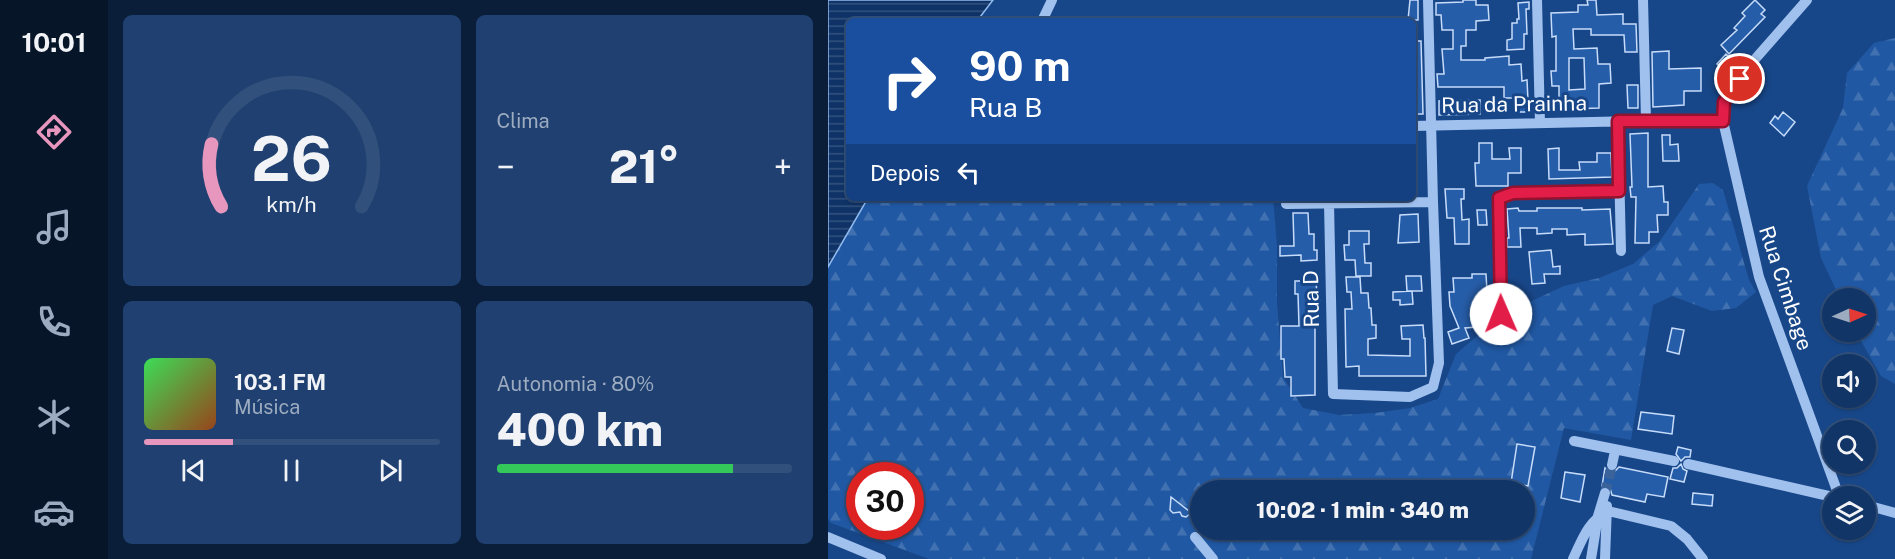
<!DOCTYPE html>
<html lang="pt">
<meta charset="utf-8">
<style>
:root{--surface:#123567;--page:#1f4070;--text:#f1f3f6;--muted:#9cabc0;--line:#31507b;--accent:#e797bd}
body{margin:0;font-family:"Public Sans",sans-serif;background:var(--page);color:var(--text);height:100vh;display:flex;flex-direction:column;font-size:22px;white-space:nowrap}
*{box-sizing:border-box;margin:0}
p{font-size:20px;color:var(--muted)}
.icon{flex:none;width:33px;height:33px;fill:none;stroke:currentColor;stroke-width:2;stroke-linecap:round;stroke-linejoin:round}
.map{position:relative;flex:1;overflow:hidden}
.side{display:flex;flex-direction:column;gap:15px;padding:15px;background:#0a1d39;width:720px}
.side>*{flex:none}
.banner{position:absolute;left:18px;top:18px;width:570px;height:183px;border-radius:9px;box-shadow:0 2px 4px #0004,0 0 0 2px var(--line);background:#1a4fa0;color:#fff;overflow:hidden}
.needle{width:39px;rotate:87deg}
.buttons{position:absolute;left:994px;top:288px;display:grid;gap:12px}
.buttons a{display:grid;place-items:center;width:54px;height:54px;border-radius:50%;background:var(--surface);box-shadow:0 2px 4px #0004,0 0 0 2px var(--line);font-size:30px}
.speed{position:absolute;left:18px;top:462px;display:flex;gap:12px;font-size:30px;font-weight:700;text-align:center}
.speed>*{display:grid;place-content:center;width:78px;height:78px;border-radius:50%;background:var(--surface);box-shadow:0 2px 4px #0004,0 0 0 2px var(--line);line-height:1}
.speed .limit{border:9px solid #d22;background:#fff;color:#111}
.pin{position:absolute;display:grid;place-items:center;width:51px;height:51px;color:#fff;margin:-26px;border:3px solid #fff;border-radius:50%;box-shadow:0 2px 6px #0007}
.me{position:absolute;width:66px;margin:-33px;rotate:359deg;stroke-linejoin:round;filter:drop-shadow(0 0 4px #0008)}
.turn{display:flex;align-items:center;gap:21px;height:126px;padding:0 24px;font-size:27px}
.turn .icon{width:78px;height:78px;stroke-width:2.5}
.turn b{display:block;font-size:42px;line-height:51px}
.then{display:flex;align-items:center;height:57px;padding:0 24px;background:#0003;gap:12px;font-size:22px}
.big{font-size:45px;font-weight:800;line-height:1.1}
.side .widget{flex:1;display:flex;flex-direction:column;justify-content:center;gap:9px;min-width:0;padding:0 21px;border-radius:9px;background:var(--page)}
.side .dial{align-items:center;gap:0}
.dial svg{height:156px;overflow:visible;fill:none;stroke:var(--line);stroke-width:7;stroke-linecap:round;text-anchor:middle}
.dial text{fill:var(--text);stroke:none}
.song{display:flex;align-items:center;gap:18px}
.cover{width:72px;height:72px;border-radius:9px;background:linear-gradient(135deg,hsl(130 70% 55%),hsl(20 70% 35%))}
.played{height:6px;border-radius:3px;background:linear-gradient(90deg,var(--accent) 30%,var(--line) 30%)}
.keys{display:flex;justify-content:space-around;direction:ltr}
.heat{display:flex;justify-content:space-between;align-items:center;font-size:33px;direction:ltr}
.charge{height:9px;border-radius:4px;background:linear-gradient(90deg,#34c759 80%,var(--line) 0)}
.side .tiles{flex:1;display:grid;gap:15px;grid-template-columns:repeat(2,1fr)}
.trip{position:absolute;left:362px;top:480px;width:345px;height:60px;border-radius:30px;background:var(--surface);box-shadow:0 2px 4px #0004,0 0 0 2px var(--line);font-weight:800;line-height:60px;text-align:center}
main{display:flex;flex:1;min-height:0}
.tab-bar{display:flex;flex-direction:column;width:108px;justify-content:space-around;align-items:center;background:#071529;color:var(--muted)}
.tab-bar .icon{width:42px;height:42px}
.tab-bar .current{color:var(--accent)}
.tab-bar b{font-size:27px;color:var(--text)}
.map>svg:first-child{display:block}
.forest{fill:url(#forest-firs);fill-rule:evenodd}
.water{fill:url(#water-rules);stroke:#93bcf0;stroke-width:1.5}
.building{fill:#265da8;stroke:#c6dcfa;stroke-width:1.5;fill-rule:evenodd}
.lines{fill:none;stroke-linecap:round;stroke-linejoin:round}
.minor-tunnel{stroke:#3b639b;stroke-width:10;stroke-dasharray:10 5;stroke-linecap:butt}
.minor{stroke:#a0c1ee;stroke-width:10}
.route-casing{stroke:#92132f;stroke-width:15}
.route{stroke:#e11d48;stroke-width:10}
.labels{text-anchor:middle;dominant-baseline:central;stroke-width:6;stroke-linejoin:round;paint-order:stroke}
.street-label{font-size:21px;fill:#fff;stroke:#184789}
</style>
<main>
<nav class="tab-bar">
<b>10:01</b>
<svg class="icon current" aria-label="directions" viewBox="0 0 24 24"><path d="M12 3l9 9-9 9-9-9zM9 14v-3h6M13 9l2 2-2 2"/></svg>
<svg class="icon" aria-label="music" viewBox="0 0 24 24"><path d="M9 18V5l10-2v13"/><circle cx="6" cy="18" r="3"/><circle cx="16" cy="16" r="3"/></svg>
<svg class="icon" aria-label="phone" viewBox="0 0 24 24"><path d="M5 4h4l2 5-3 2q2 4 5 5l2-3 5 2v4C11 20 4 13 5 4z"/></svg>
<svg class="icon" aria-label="climate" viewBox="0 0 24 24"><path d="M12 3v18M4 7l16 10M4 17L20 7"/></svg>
<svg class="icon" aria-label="car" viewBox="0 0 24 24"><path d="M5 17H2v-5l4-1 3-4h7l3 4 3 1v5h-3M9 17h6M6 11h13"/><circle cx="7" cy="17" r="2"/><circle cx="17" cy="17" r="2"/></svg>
</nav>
<section class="side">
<div class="tiles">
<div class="widget dial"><svg viewBox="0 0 100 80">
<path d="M14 69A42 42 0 1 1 86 69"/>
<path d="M14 69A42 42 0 0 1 9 37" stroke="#e797bd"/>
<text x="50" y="56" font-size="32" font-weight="700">26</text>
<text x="50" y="72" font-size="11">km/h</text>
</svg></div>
<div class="widget"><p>Clima</p>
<div class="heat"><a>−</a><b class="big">21°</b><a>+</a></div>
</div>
<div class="widget">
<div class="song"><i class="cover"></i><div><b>103.1 FM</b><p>Música</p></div></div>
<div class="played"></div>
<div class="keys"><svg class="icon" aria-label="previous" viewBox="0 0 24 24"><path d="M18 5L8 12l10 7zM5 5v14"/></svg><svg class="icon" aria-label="pause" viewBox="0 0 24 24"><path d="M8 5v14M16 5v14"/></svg><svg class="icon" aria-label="next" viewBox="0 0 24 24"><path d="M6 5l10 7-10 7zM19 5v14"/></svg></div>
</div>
<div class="widget"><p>Autonomia · 80%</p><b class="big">400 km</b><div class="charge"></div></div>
</div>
</section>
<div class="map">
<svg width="1067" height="559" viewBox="0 0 1067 559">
<defs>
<pattern id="forest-firs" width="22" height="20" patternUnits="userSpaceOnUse" patternTransform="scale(1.5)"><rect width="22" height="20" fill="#2058a3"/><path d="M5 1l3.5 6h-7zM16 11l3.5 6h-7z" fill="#4171b1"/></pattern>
<pattern id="water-rules" width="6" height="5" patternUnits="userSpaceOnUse" patternTransform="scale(1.5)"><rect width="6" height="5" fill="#0f3367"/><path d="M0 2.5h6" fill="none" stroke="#33527e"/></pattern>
</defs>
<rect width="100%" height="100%" fill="#184789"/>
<path class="forest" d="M1067 38V384L1053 376 1028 332H1038V298H1012L993 258 979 186 1015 108 1019 73 1046 43Z
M885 183 895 190 921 280 928 292 908 308 884 311 844 296 825 305 803 440 736 428 703 559H101L3 523 0 519V267L40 198H445L449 246V304L455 377 475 408 511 415 547 413 582 408 610 399 628 354 655 331 686 309 736 286 771 278 805 264 832 241 871 184ZM32 476H82V526H32ZM372 490H696V530H372Z"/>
<path class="water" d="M0 0H165L149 21H21V198H40L0 267Z"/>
<path class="building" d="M582 0H590V20H580Z
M635 0H648V5H660L661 20 648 21V30H638V46H633V60H657V58L681 56V65L693 64 694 81 699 80 700 100H703V107H699V112H686L685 98H676V87H610L609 74H616L614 49H625V30H614L613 15H608V3L635 2Z
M759 0H768L769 15 795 14V24H808L809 52H797L796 35H763V29H745L746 49 769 48 770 64H782L783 83 771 84V108L741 109V107H731V86H724L723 71H728V36L724 37 723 13 750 12V5H760ZM741 58H756L757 89 741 90Z
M927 0 937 10 933 14 937 17 901 54 893 45 909 30 906 28 917 16 914 13Z
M701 2V9H698L699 34H696V49L679 50V40L684 39V23H689V19H691L690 3Z
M585 41H593L595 114H585Z
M841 51V69L873 68V91H856V105L825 107 824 52Z
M898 54 906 61 897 71 889 64Z
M799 85H810V108H800Z
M652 100V114L611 115V101Z
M955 112 967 122 956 136 942 123 947 116 950 119Z
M820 133V187L835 186 836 202H840V215H829L830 232H821V243H807L808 197H803L802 187H804L802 134Z
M834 135H842V145L850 144 851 161H835Z
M651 143H664V159H682L681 148H693V173H680V186H648L647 163H651Z
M731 148V170H752L751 162H769V153H783L784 177 721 179 720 149Z
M617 189H636V199H633L634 220 641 219V244H627L626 218H619Z
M690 208 691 211H709V208H754V210L782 209 785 244 757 245V234L739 235V229H724V233L709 234V228H692L693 247H679V238H681L679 209Z
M649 210H658L659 225H650Z
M465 213H480L481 234H486V250H489V260L473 261V255L452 256V246H466Z
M590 214 591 242 570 243 572 215Z
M521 231H541V244H536L537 263H543V276H528L527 260H517L516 245H521Z
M723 250 725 267 732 266V274H716L717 283 704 284 701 252Z
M644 274H658L661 326 637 328 641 338 624 344 620 332 631 328 622 306 621 292H626L625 278H644Z
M578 276H593L594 291H579Z
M518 277H532L533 293H540L541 308H543L544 325H548V338L540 339V355L582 356V339H574L573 326 595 325 596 338H597L598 376H531V366L518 367 517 309H524L523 292H519Z
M467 281H488L489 295H492V308H487V395L463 396V377H457L456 359H453V326H471L470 294H467Z
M584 291 585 304 572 305V300H565V292Z
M844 328 856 330 851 354 839 351Z
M813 412 846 416 844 434 810 429Z
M689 444 707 447 700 486 683 483Z
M850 447 863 450 862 457H857L853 461 848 454Z
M853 464 855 469 859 471 856 482 842 479 845 468H849Z
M791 467 840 477 836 497 819 494 817 502 784 495 782 488 774 486 777 468 782 472H786Z
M737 472 757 475 752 502 733 498Z
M865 493 885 495 884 506 864 504Z
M343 497 361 511 363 513 358 517 354 516 352 512 345 513 342 510Z"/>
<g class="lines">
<path class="minor-tunnel" d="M777 493 784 465"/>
<path class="minor" d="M709 0 712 123
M815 0 818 120
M979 0 921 66 903 91 896 102 895 121 931 277 1011 496
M214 21 224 0
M790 121 793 251
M585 126 856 120 895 121
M501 203 505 394 582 397 605 387 611 363 605 202 600 0
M458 204 605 202
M673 314 671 198 685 193 791 191
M746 441 846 461
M860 464 1005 497
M784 465 787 451
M1038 505 1067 513
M0 537 53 559
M367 537 385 559
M745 559C754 540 760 521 780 511L843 526 859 539 875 559
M763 559 770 516 777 493
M777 559 779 506"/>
</g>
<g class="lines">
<defs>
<path id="route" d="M673 314 671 198 685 193 791 191 790 121H895L896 102 912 79"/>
</defs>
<use href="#route" class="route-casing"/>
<use href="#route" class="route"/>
</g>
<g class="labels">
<g class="street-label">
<text transform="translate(686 104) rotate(-1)">Rua da Prainha</text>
<text transform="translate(958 288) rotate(72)">Rua Cimbage</text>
<text transform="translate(483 299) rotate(-91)">Rua D</text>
</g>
</g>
</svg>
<div class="buttons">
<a><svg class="needle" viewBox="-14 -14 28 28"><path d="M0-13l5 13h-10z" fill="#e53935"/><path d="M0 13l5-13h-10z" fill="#9cabc0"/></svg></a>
<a><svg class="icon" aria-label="sound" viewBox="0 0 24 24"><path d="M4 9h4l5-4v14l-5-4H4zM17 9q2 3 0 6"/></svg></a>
<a><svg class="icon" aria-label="search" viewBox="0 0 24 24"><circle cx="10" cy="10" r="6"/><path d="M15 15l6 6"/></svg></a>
<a><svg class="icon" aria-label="layers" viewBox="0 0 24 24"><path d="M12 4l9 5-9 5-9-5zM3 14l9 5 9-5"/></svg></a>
</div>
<div class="speed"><div class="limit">30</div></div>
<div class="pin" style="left:912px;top:79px;background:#d93025"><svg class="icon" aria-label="arrive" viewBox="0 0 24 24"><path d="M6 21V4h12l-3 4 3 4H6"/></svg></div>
<svg class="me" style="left:673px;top:314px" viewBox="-20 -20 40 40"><circle r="19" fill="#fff"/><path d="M0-13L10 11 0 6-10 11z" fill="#e11d48"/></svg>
<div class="trip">10:02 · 1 min · 340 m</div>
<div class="banner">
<div class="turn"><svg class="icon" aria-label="right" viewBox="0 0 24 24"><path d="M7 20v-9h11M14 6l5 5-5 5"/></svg><div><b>90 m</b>Rua B</div></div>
<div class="then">Depois<svg class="icon" aria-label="left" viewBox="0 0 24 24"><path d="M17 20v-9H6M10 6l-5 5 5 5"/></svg></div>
</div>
</div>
</main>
